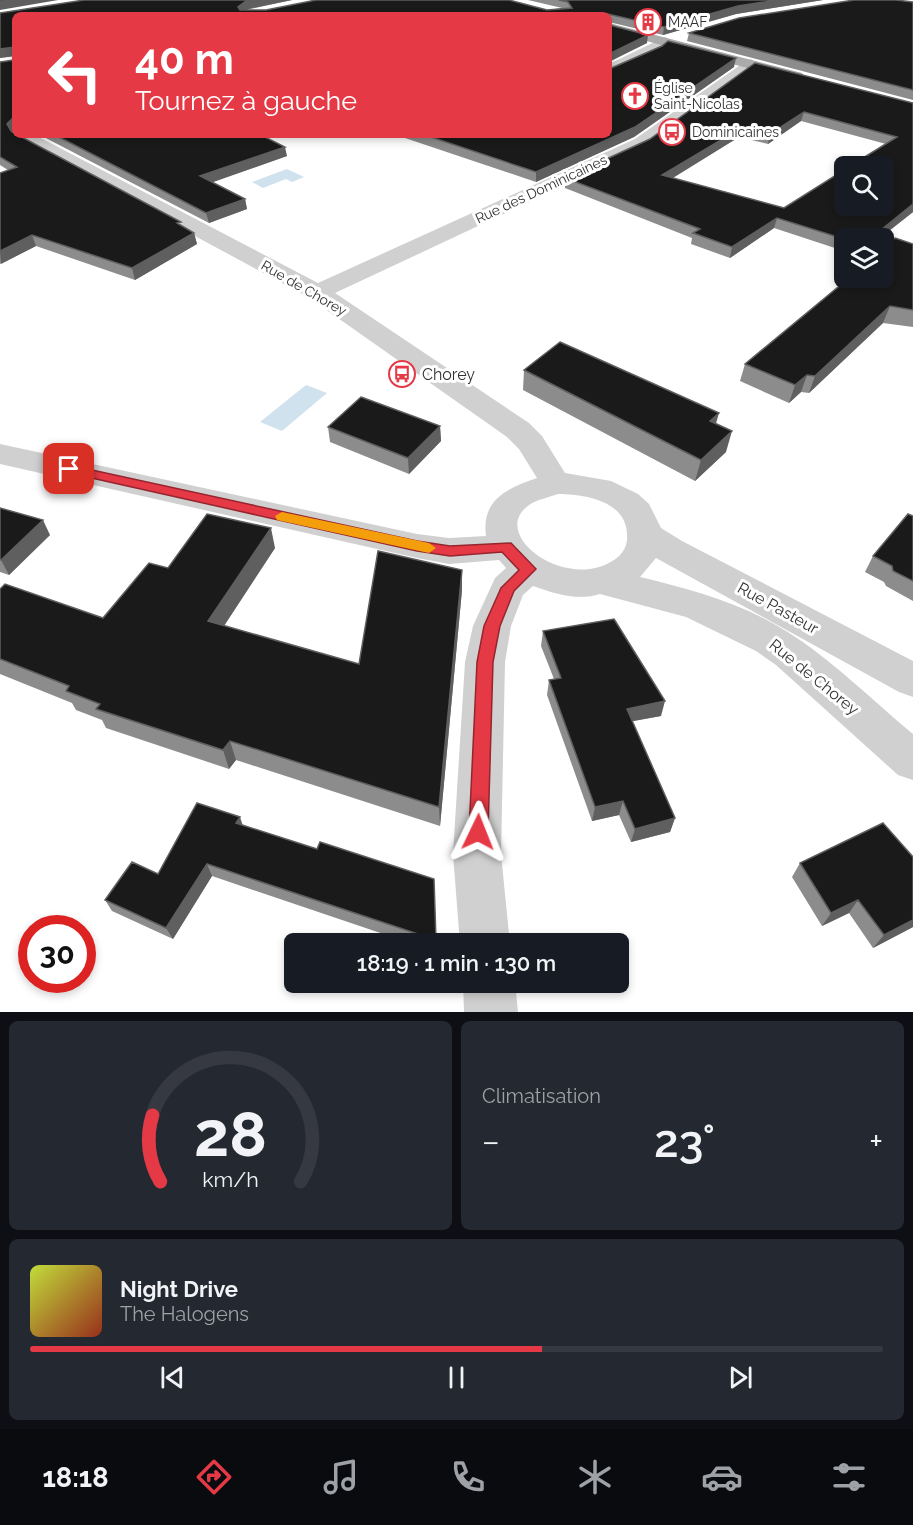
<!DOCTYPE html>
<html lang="fr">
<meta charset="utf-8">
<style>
:root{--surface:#171b24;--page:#242831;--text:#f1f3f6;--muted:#9ea1a6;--line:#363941;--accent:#e63946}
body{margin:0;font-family:Raleway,sans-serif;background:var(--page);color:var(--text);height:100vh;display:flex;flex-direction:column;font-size:22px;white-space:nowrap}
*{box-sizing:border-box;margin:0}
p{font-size:20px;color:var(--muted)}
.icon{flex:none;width:33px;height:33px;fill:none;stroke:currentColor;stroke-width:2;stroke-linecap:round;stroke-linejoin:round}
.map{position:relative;height:1012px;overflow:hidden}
.details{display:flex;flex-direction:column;gap:9px;padding:9px;background:#0d0f14;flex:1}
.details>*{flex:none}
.top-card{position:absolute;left:12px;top:12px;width:600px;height:126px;border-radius:9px;box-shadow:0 3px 9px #0003;background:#e63946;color:#fff;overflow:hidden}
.tools{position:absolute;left:834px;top:156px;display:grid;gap:12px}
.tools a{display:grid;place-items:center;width:60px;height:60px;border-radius:9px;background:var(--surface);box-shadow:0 3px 9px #0003;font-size:30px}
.speed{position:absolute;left:18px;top:915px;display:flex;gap:12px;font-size:30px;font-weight:700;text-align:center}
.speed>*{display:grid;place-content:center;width:78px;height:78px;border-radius:50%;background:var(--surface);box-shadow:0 3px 9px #0003;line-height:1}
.speed .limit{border:9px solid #d22;background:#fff;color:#111}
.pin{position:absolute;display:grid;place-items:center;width:51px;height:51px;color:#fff;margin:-26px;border-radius:12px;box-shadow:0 3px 9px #0006}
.me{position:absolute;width:66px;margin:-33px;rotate:2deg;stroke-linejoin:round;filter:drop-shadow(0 0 4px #0008)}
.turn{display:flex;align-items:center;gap:21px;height:126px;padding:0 24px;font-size:27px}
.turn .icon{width:78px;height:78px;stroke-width:2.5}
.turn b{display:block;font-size:42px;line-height:51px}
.big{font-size:45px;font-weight:600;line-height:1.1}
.details .card{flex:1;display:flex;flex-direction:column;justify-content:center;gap:9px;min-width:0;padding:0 21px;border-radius:9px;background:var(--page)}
.details .dial{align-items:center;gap:0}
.dial svg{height:156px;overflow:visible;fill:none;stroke:var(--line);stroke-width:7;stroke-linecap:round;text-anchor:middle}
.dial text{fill:var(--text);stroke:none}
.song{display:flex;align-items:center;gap:18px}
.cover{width:72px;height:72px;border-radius:9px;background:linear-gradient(135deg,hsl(70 70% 55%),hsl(10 70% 35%))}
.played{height:6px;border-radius:3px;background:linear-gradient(90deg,var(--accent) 60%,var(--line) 60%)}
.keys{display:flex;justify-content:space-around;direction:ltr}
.heat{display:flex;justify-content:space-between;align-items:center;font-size:33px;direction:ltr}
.details .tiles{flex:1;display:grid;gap:9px;grid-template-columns:1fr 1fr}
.card:last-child{grid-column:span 2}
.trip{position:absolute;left:284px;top:933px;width:345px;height:60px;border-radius:9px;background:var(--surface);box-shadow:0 3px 9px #0003;font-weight:600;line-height:60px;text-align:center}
.tab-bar{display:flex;height:96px;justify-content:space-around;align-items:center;background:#090b0e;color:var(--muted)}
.tab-bar .icon{width:42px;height:42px}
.tab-bar .selected{color:var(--accent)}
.tab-bar b{font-size:27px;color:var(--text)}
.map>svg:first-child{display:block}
.water{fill:#cfe2ee}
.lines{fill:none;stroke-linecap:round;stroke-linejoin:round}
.minor{fill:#d0d0d0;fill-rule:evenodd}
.major{fill:#ababab;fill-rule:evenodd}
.wall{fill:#8c8c8c;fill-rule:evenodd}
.shaded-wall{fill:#5f5f5f}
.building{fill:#1a1a1a;stroke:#5f5f5f;stroke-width:1.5;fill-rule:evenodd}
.route{fill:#e63946;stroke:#96252e;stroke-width:1.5}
.slow{fill:#f59e0b}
.labels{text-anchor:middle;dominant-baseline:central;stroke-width:6;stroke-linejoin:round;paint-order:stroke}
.far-poi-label{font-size:14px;fill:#333;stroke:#fff;text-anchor:start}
.far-street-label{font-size:14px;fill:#333;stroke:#fff}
.poi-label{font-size:16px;fill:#333;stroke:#fff;text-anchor:start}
.street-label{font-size:16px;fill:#333;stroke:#fff}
</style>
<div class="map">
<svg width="913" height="1012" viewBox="0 0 913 1012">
<rect width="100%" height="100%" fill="#fff"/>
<path class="water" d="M287 169 304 177 292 182 286 179 263 188 252 182Z
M306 385 327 393 282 431 260 422Z"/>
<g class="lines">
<path class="minor" d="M665 37 672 41 660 52 609 75V64Z
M751 59 759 64 756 67 647 147 335 293 529 423 542 436 565 473 611 481 638 494 649 504 661 528 682 541 913 661V697L899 692 656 558 640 577C690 589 742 603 786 631 830 658 872 700 913 734V780L898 775 776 665 756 651 686 617 600 594C578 601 555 594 533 586L523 595 511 626 505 662 501 854 510 944H460L453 854 465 662 473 626 495 578 506 568 499 560 449 564 417 558 0 464V444L417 534 449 538 486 536C481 499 508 488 537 478L519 449 507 437 308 297 15 139 12 135 15 131V135H35L318 283 635 139 746 61ZM558 494C585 494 625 501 627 533 628 545 624 553 614 560 565 593 484 532 532 503 540 499 550 497 558 494Z
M463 982H515L518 1012H464Z"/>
<path class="major" d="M609 23 802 73 804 76 796 81 609 31Z"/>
</g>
<path class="wall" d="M84 0H292L246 10H547L562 8 528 0H823L736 14 663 35 609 22V15H15V129L12 132 194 233 197 244 135 280 36 246 0 264V173L8 170 0 165V62L14 60V56L0 58V13Z
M913 2V100L687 41 689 33Z
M609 25 647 43 609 61V69L734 67 634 137 536 182 396 135H609Z
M755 63 913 103V212L880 238H844V251L774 228 730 258 691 244 692 238 565 188V178L650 139ZM801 121 886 144 784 208 673 178 739 137 768 144Z
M40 135H261L287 156 212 182 245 199 247 209 209 223Z
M913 244V327L883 323 809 393 801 392 789 403 740 381 745 364Z
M524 370 716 424 726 452 695 481 523 390Z
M440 426 441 441 409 474 330 442 328 427Z
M0 508 50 535 9 575 0 572Z
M913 516V601L886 586 884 582 865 572 873 556Z
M275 548 224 626 359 664 462 590 440 826 236 760 229 769 106 728 102 720 76 710 72 703 0 674V589L103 618 168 568Z
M543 631 661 716 632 721 675 818 670 832 631 842 619 815 592 821 547 695 549 680 554 679 541 646Z
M243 825 317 849 434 879 436 944H413L212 876 173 939 112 911 105 900 158 874Z
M913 857V927L873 948 849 913 822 926 792 877 800 863Z"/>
<path class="shaded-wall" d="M14 0H58L0 10V2Z
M253 0H292L248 9 239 15 238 7 246 1Z
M778 0H823L736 14 663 35 664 27 738 6Z
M648 35 647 43 609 62V54Z
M14 47 15 56 0 58V49Z
M736 58 734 67 634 137 536 182V172Z
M804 112 801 121 768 144 770 134Z
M12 119 15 129 10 134 7 124Z
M741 128 739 137 661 185 662 175Z
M285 147 287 156 202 186 200 176Z
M245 199 247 209 209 223 206 213Z
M913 204V212L880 238H871Z
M777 218 774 228 730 258 732 247Z
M194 233 197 244 135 280 132 268Z
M32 235 36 246 1 264 0 251Z
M890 306 883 323 809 393 815 376Z
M807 375 801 392 789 403 795 385Z
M719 413 713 434 710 421Z
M440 426 441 441 409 474 408 458Z
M732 431 726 452 695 481 701 460Z
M43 520 50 535 9 575 1 560Z
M271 528 275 548 214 641 208 621Z
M462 570V590L440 826 439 807Z
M665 701 661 716 623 723 627 709Z
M230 741 236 760 229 769 223 750Z
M623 801 619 815 592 821 595 807Z
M240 817 244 829 236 823Z
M675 818 670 832 631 842 635 829Z
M207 864 212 876 173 939 166 928Z
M858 900 849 913 822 926 831 913Z
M913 920V927L873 948 884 935Z"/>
<path class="building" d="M0 0H14L0 2Z
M84 0H253L246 1 238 7 240 10H266L316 0H509L547 10 572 8 568 2 559 0H778L738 6 664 27 608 14 609 15H15V123L12 119 7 124 11 131 15 134V135H18L181 222 177 223 194 233 132 268 32 235 0 251V173L17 167 0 157V62L14 60V47L0 49V13Z
M854 0H896L913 2V90L689 33 739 18Z
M609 21V25L648 35 609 54Z
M668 41 736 58 635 127 536 172 425 135H609V55V69L662 46Z
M755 63 913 103V204L871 238 844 239 777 218 732 247 693 233 700 229 565 178 650 139ZM804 112 897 137 850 166H884V206H844V170L784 208 662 175 741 128 770 134Z
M55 135H261L285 147 200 176 245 199 206 213Z
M895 238 913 244V310L890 306 815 376 807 375 795 385 745 364 849 278H884V248Z
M560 342 719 413 710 421 732 431 701 460 524 370Z
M361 397 440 426 408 458 328 427Z
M0 508 43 520 1 560 0 559Z
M207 514 271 528 208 621 359 664 378 551 462 570 439 807 230 741 223 750 96 709 100 704 66 691 69 686 0 659V589L5 584 103 618 149 563 168 568Z
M908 514 913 516V581L893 571 892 566 873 556Z
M614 619 665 701 627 709 675 818 635 829 623 801 595 807 549 680 561 678 543 631Z
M197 803 240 817 236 823 317 849 320 842 434 879 436 940 207 864 166 928 105 900 132 862 158 874Z
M883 823 913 857V920L884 935 858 900 831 913 800 863Z"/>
<path class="route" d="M69 465 417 541 450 546 511 543 536 569 514 591 500 626 493 662 488 832 485 839 478 841 471 839 469 832 477 662 484 626 501 588 519 570 502 552 450 556 417 551 65 472 63 469Z"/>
<path class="slow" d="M282 512 429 543 436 548 429 553 277 520 275 516Z"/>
<defs>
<symbol id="building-ring" viewBox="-11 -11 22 22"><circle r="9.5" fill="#fff" stroke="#e63946" stroke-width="1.5"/><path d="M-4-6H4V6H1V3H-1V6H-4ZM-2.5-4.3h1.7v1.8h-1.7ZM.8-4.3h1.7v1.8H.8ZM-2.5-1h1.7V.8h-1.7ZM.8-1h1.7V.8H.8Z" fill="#e63946"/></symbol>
<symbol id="church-ring" viewBox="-11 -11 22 22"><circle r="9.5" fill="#fff" stroke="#e63946" stroke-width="1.5"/><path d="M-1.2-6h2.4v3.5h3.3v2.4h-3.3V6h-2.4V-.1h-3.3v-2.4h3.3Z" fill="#e63946"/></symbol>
<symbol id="bus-ring" viewBox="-11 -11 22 22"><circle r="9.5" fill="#fff" stroke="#e63946" stroke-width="1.5"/><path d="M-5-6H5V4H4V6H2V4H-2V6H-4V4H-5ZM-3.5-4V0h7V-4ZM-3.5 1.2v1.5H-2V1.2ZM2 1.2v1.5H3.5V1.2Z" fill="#e63946"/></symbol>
</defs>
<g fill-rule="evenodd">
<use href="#building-ring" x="633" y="7" width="30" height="30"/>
<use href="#church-ring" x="620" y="81" width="30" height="30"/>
<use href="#bus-ring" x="657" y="117" width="30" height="30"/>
<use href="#bus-ring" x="387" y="359" width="30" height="30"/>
</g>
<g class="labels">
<g class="far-poi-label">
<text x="668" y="22">MAAF</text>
<text x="654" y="88">Église<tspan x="654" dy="16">Saint-Nicolas</tspan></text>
<text x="692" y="132">Dominicaines</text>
</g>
<g class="far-street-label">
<text transform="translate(541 189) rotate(-25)">Rue des Dominicaines</text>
<text transform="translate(304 288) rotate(30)">Rue de Chorey</text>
</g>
<g class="poi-label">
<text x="422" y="374">Chorey</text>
</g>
<g class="street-label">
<text transform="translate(778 608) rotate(29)">Rue Pasteur</text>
<text transform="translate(814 677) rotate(39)">Rue de Chorey</text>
</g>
</g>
</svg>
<div class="tools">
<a><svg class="icon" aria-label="search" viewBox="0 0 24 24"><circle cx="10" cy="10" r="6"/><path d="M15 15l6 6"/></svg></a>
<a><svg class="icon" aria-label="layers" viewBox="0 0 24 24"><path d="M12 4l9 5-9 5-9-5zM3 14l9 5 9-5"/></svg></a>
</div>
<div class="speed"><div class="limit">30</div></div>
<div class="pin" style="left:69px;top:469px;background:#d93025"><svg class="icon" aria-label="arrive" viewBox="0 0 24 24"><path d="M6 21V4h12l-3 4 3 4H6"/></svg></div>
<svg class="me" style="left:478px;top:832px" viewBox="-20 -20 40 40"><path d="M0-17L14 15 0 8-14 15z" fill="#e63946" stroke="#fff" stroke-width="4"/></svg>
<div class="trip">18:19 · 1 min · 130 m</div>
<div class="top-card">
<div class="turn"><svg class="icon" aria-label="left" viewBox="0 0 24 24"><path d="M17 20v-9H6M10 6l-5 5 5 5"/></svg><div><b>40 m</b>Tournez à gauche</div></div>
</div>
</div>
<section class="details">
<div class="tiles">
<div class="card dial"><svg viewBox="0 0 100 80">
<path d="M14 69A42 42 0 1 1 86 69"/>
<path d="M14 69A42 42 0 0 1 10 35" stroke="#e63946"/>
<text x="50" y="56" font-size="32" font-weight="700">28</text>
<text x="50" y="72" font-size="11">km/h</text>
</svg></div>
<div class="card"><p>Climatisation</p>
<div class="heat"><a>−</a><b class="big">23°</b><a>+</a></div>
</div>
<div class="card">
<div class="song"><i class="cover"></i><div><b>Night Drive</b><p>The Halogens</p></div></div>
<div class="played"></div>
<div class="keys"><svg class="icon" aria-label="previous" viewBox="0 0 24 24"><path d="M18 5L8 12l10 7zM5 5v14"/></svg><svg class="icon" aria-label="pause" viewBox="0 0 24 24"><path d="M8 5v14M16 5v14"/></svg><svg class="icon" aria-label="next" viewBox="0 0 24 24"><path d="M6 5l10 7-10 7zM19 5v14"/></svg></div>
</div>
</div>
</section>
<nav class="tab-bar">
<b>18:18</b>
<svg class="icon selected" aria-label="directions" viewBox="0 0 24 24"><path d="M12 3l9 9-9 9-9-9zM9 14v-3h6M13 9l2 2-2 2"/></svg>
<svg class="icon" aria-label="music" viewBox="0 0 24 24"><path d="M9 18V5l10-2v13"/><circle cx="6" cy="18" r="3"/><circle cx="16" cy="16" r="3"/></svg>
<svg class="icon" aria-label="phone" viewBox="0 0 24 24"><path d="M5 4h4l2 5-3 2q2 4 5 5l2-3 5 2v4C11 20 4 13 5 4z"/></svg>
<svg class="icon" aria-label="climate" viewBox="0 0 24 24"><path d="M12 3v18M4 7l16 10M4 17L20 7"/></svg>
<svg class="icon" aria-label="car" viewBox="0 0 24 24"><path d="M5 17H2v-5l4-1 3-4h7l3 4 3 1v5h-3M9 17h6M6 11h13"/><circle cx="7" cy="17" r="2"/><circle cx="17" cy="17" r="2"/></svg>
<svg class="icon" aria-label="filters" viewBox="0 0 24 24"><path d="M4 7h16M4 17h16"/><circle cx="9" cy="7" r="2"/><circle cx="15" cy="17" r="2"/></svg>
</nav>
